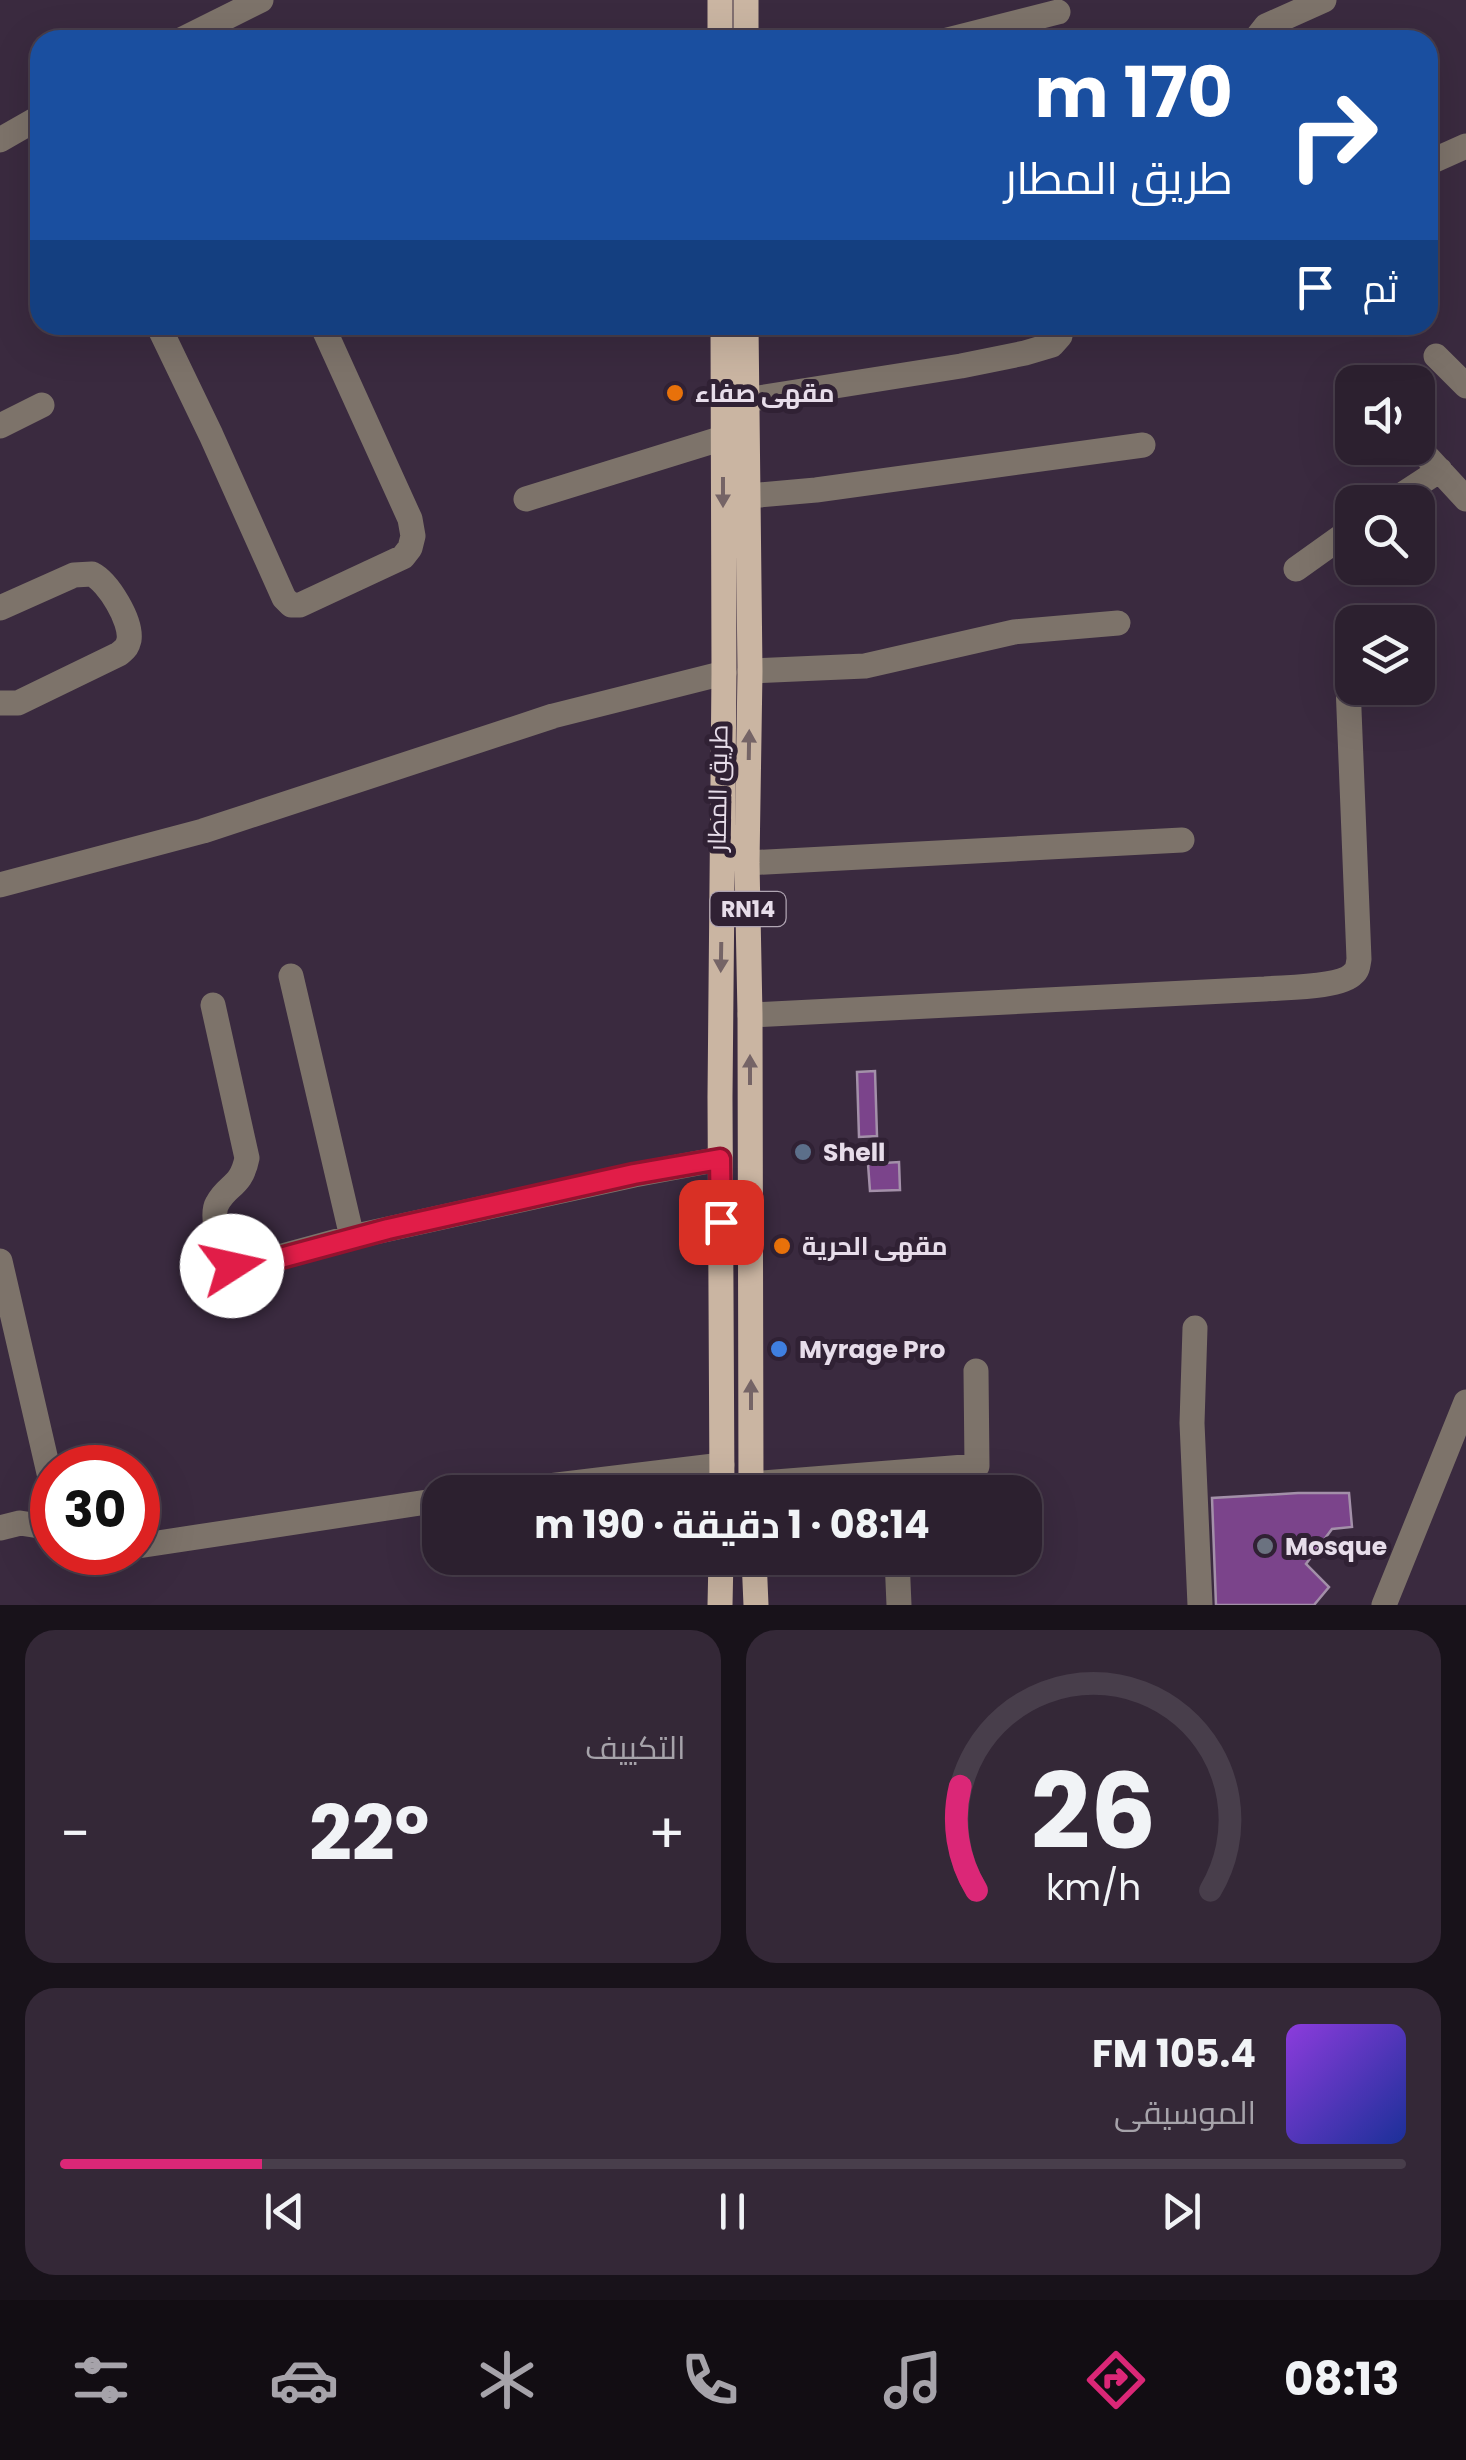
<!DOCTYPE html>
<html lang="ar">
<meta charset="utf-8">
<style>
:root{--surface:#2c202f;--page:#342837;--text:#f1f3f6;--muted:#a6a3aa;--line:#483e4b;--accent:#db2777}
body{margin:0;font-family:Poppins,Cairo,sans-serif;background:var(--page);color:var(--text);direction:rtl;height:100vh;display:flex;flex-direction:column;font-size:38px;white-space:nowrap}
*{box-sizing:border-box;margin:0}
p{font-size:32px;color:var(--muted)}
.icon{flex:none;width:55px;height:55px;fill:none;stroke:currentColor;stroke-width:2;stroke-linecap:round;stroke-linejoin:round}
.map{position:relative;height:1605px;overflow:hidden;direction:ltr}
.panel{display:flex;flex-direction:column;gap:25px;padding:25px;background:#18121a;flex:1}
.panel>*{flex:none}
.hud{position:absolute;left:30px;top:30px;width:1408px;height:305px;border-radius:30px;box-shadow:0 10px 40px #0002,0 0 0 2px var(--line);direction:rtl;background:#1a4fa0;color:#fff;overflow:hidden}
.buttons{position:absolute;left:1335px;top:365px;display:grid;gap:20px}
.buttons a{display:grid;place-items:center;width:100px;height:100px;border-radius:20px;background:var(--surface);box-shadow:0 10px 40px #0002,0 0 0 2px var(--line);font-size:50px}
.speed{position:absolute;left:30px;top:1445px;display:flex;gap:20px;font-size:50px;font-weight:700;text-align:center}
.speed>*{display:grid;place-content:center;width:130px;height:130px;border-radius:50%;background:var(--surface);box-shadow:0 10px 40px #0002,0 0 0 2px var(--line);line-height:1}
.speed .limit{border:15px solid #d22;background:#fff;color:#111}
.pin{position:absolute;display:grid;place-items:center;width:85px;height:85px;color:#fff;margin:-42px;border-radius:20px;box-shadow:0 5px 15px #0006}
.me{position:absolute;width:110px;margin:-55px;rotate:80deg;stroke-linejoin:round;filter:drop-shadow(0 0 8px #0008)}
.turn{display:flex;align-items:center;gap:35px;height:210px;padding:0 40px;font-size:45px}
.turn .icon{width:130px;height:130px;stroke-width:2.5}
.turn b{display:block;font-size:70px;line-height:85px}
.then{display:flex;align-items:center;height:95px;padding:0 40px;background:#0003;gap:20px;font-size:38px}
.big{font-size:75px;font-weight:700;line-height:1.1}
.panel .card{flex:1;display:flex;flex-direction:column;justify-content:center;gap:15px;min-width:0;padding:0 35px;border-radius:30px;background:var(--page)}
.panel .dial{align-items:center;gap:0}
.dial svg{height:260px;overflow:visible;fill:none;stroke:var(--line);stroke-width:7;stroke-linecap:round;text-anchor:middle}
.dial text{fill:var(--text);stroke:none}
.song{display:flex;align-items:center;gap:30px}
.cover{width:120px;height:120px;border-radius:15px;background:linear-gradient(135deg,hsl(270 70% 55%),hsl(230 70% 35%))}
.played{height:10px;border-radius:5px;background:linear-gradient(90deg,var(--accent) 15%,var(--line) 15%)}
.keys{display:flex;justify-content:space-around;direction:ltr}
.heat{display:flex;justify-content:space-between;align-items:center;font-size:55px;direction:ltr}
.panel .tiles{flex:1;display:grid;gap:25px;grid-template-columns:1fr 1fr}
.card:last-child{grid-column:span 2}
.trip{position:absolute;left:422px;top:1475px;width:620px;height:100px;border-radius:30px;background:var(--surface);box-shadow:0 10px 40px #0002,0 0 0 2px var(--line);font-weight:700;line-height:100px;text-align:center;direction:rtl}
.menu{display:flex;height:160px;justify-content:space-around;align-items:center;background:#120d13;color:var(--muted)}
.menu .icon{width:70px;height:70px}
.menu .current{color:var(--accent)}
.menu b{font-size:45px;color:var(--text)}
.map>svg:first-child{display:block}
.building{fill:#7b448b;stroke:#a390a9;stroke-width:2.5}
.lines{fill:none;stroke-linecap:round;stroke-linejoin:round}
.minor{stroke:#7d736a;stroke-width:25}
.major{stroke:#cab5a2;stroke-width:25}
.oneway{fill:#756466}
.route-casing{stroke:#92132f;stroke-width:25}
.route{stroke:#e11d48;stroke-width:18}
.food-dot{fill:#e8710a;stroke:#302134;stroke-width:4}
.service-dot{fill:#5c6f8a;stroke:#302134;stroke-width:4}
.shop-dot{fill:#3f7fe0;stroke:#302134;stroke-width:4}
.worship-dot{fill:#6b7280;stroke:#302134;stroke-width:4}
.labels{text-anchor:middle;dominant-baseline:central;stroke-width:10;stroke-linejoin:round;paint-order:stroke}
.shield{fill:#302134;stroke:#b0a5b3;stroke-width:2.5}
.shield-label{font-size:22px;font-weight:bold;fill:#e7ddea}
.poi-label{font-size:25px;font-weight:bold;fill:#e7ddea;stroke:#302134;text-anchor:start}
.street-label{font-size:25px;fill:#e7ddea;stroke:#302134}
</style>
<div class="map">
<svg width="1466" height="1605" viewBox="0 0 1466 1605">
<rect width="100%" height="100%" fill="#3a2a3f"/>
<path class="building" d="M875 1071 877 1136 859 1137 857 1072Z
M899 1162 900 1190 870 1191 868 1164Z
M1298 1493H1349L1352 1527 1332 1529 1306 1564 1329 1587 1314 1605H1216L1212 1498Z"/>
<g class="lines">
<path class="minor" d="M181 40 261 0
M947 40 1058 12
M1255 40 1266 26 1324 0
M0 140 40 117
M1428 163 1466 146
M158 325 211 435 284 598 291 605H300L403 557 410 548 413 536 410 519 322 325
M1436 356 1466 386
M746 400 961 366 1025 353 1052 345 1060 336 1061 325
M0 426 42 405
M1418 447 1466 499
M748 496 816 490 1143 445
M526 499 723 438
M1391 502 1440 470
M1296 569 1352 529
M0 608 74 575 92 574C108 582 132 621 129 640 127 648 126 648 119 654L18 703H0
M750 671 865 666 1014 632 1118 623
M747 863 1182 840
M0 885 203 831 553 716 724 673
M291 976 352 1237
M213 1005 247 1158C241 1188 227 1184 217 1204 211 1214 219 1249 225 1258 229 1265 231 1265 238 1268L352 1237 634 1175 720 1159
M750 1015 1265 989C1284 987 1340 988 1353 974 1358 970 1358 965 1359 959L1347 660
M0 1261 52 1486
M1195 1328 1192 1423 1200 1605
M751 1484 977 1466 976 1371
M499 1492 722 1465
M0 1528 20 1523 52 1528
M138 1546 440 1500
M897 1558 899 1605
M1384 1605 1466 1402"/>
<path class="major" d="M720 0V40
M746 40V0
M746 325 750 671 747 863 750 1015 751 1492
M722 1492 720 1097 724 673 723 325
M754 1558 756 1605
M720 1605 721 1558"/>
</g>
<defs><path id="oneway-solid" d="M-6-.8H1V-3.2L6.5 0L1 3.2V.8H-6Z" transform="scale(2.5)"/></defs>
<g class="oneway">
<use href="#oneway-solid" transform="translate(723 492) rotate(90)"/>
<use href="#oneway-solid" transform="translate(749 745) rotate(-89)"/>
<use href="#oneway-solid" transform="translate(721 957) rotate(91)"/>
<use href="#oneway-solid" transform="translate(750 1070) rotate(-90)"/>
<use href="#oneway-solid" transform="translate(751 1395) rotate(-90)"/>
</g>
<g class="lines">
<defs>
<path id="route" d="M232 1266 238 1268 251 1266 388 1229 634 1174 720 1159 721 1222"/>
</defs>
<use href="#route" class="route-casing"/>
<use href="#route" class="route"/>
</g>
<g class="food-dot">
<circle cx="675" cy="393" r="10"/>
<circle cx="782" cy="1246" r="10"/>
</g>
<circle class="service-dot" cx="803" cy="1152" r="10"/>
<circle class="shop-dot" cx="779" cy="1349" r="10"/>
<circle class="worship-dot" cx="1265" cy="1546" r="10"/>
<g class="labels">
<rect class="shield" x="710.5" y="892" width="75" height="34" rx="8"/>
<g class="shield-label">
<text x="748" y="909">RN14</text>
</g>
<g class="poi-label">
<text x="695" y="393">مقهى صفاء</text>
<text x="823" y="1152">Shell</text>
<text x="802" y="1246">مقهى الحرية</text>
<text x="799" y="1349">Myrage Pro</text>
<text x="1285" y="1546">Mosque</text>
</g>
<g class="street-label">
<text transform="translate(718 788) rotate(-89)">طريق المطار</text>
</g>
</g>
</svg>
<div class="buttons">
<a><svg class="icon" aria-label="sound" viewBox="0 0 24 24"><path d="M4 9h4l5-4v14l-5-4H4zM17 9q2 3 0 6"/></svg></a>
<a><svg class="icon" aria-label="search" viewBox="0 0 24 24"><circle cx="10" cy="10" r="6"/><path d="M15 15l6 6"/></svg></a>
<a><svg class="icon" aria-label="layers" viewBox="0 0 24 24"><path d="M12 4l9 5-9 5-9-5zM3 14l9 5 9-5"/></svg></a>
</div>
<div class="speed"><div class="limit">30</div></div>
<div class="pin" style="left:721px;top:1222px;background:#d93025"><svg class="icon" aria-label="arrive" viewBox="0 0 24 24"><path d="M6 21V4h12l-3 4 3 4H6"/></svg></div>
<svg class="me" style="left:232px;top:1266px" viewBox="-20 -20 40 40"><circle r="19" fill="#fff"/><path d="M0-13L10 11 0 6-10 11z" fill="#e11d48"/></svg>
<div class="trip">08:14 · 1 دقيقة · 190 m</div>
<div class="hud">
<div class="turn"><svg class="icon" aria-label="right" viewBox="0 0 24 24"><path d="M7 20v-9h11M14 6l5 5-5 5"/></svg><div><b>170 m</b>طريق المطار</div></div>
<div class="then">ثم<svg class="icon" aria-label="arrive" viewBox="0 0 24 24"><path d="M6 21V4h12l-3 4 3 4H6"/></svg></div>
</div>
</div>
<section class="panel">
<div class="tiles">
<div class="card dial"><svg viewBox="0 0 100 80">
<path d="M14 69A42 42 0 1 1 86 69"/>
<path d="M14 69A42 42 0 0 1 9 37" stroke="#db2777"/>
<text x="50" y="56" font-size="32" font-weight="700">26</text>
<text x="50" y="72" font-size="11">km/h</text>
</svg></div>
<div class="card"><p>التكييف</p>
<div class="heat"><a>−</a><b class="big">22°</b><a>+</a></div>
</div>
<div class="card">
<div class="song"><i class="cover"></i><div><b>105.4 FM</b><p>الموسيقى</p></div></div>
<div class="played"></div>
<div class="keys"><svg class="icon" aria-label="previous" viewBox="0 0 24 24"><path d="M18 5L8 12l10 7zM5 5v14"/></svg><svg class="icon" aria-label="pause" viewBox="0 0 24 24"><path d="M8 5v14M16 5v14"/></svg><svg class="icon" aria-label="next" viewBox="0 0 24 24"><path d="M6 5l10 7-10 7zM19 5v14"/></svg></div>
</div>
</div>
</section>
<nav class="menu">
<b>08:13</b>
<svg class="icon current" aria-label="directions" viewBox="0 0 24 24"><path d="M12 3l9 9-9 9-9-9zM9 14v-3h6M13 9l2 2-2 2"/></svg>
<svg class="icon" aria-label="music" viewBox="0 0 24 24"><path d="M9 18V5l10-2v13"/><circle cx="6" cy="18" r="3"/><circle cx="16" cy="16" r="3"/></svg>
<svg class="icon" aria-label="phone" viewBox="0 0 24 24"><path d="M5 4h4l2 5-3 2q2 4 5 5l2-3 5 2v4C11 20 4 13 5 4z"/></svg>
<svg class="icon" aria-label="climate" viewBox="0 0 24 24"><path d="M12 3v18M4 7l16 10M4 17L20 7"/></svg>
<svg class="icon" aria-label="car" viewBox="0 0 24 24"><path d="M5 17H2v-5l4-1 3-4h7l3 4 3 1v5h-3M9 17h6M6 11h13"/><circle cx="7" cy="17" r="2"/><circle cx="17" cy="17" r="2"/></svg>
<svg class="icon" aria-label="filters" viewBox="0 0 24 24"><path d="M4 7h16M4 17h16"/><circle cx="9" cy="7" r="2"/><circle cx="15" cy="17" r="2"/></svg>
</nav>
